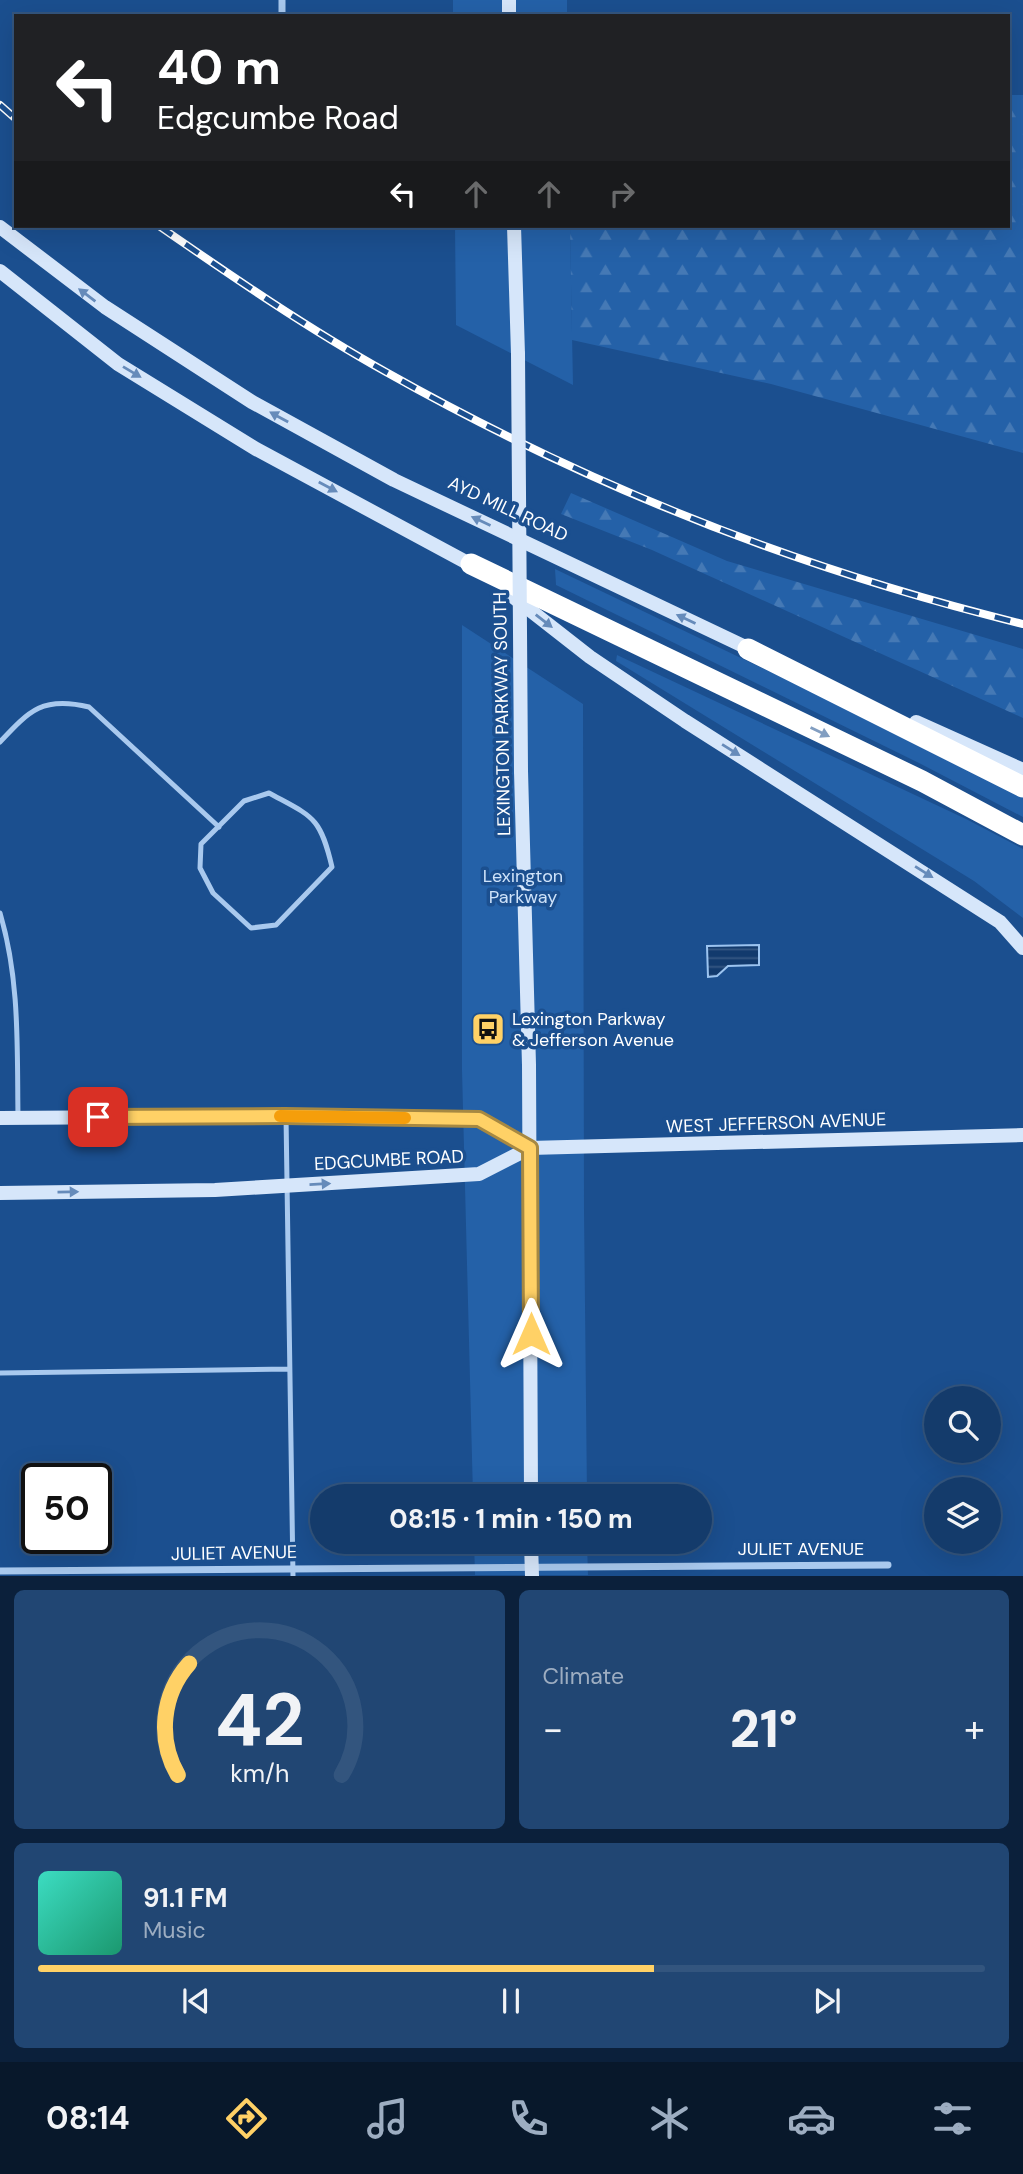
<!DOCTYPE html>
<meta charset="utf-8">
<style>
:root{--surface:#143b6b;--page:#214673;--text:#f1f3f6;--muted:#9dadc1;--line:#33557e;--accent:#ffd166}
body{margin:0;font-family:"DM Sans",sans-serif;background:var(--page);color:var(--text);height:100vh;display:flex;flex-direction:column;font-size:26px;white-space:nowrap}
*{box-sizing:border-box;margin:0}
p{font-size:23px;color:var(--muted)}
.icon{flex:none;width:38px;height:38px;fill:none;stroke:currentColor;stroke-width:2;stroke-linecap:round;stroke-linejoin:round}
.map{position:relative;height:1576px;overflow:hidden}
.details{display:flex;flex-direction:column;gap:14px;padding:14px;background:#0b203b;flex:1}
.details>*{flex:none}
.hud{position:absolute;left:14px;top:14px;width:996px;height:214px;border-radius:0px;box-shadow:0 7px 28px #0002,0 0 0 2px var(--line);background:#202124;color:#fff;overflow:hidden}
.buttons{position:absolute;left:924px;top:1386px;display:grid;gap:14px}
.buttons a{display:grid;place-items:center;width:77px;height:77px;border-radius:50%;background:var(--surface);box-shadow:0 7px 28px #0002,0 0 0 2px var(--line);font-size:35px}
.speed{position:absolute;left:21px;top:1463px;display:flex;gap:14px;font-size:35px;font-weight:700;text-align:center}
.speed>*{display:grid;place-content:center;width:91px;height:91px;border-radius:50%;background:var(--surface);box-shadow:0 7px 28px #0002,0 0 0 2px var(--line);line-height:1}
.speed .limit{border:4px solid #111;border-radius:10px;background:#fff;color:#111}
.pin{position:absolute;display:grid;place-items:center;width:60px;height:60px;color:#fff;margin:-30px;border-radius:14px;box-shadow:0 4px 10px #0006}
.me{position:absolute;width:77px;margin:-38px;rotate:0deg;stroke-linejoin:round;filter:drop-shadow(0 0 5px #0008)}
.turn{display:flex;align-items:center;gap:24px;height:147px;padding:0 28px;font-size:32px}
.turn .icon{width:91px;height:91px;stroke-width:2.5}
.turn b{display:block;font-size:49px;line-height:60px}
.lanes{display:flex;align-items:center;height:66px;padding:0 28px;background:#0003;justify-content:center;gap:35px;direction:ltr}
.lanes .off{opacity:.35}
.big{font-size:52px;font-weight:800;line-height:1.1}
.details .widget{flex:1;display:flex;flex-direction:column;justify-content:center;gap:10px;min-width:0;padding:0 24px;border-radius:10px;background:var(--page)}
.details .dial{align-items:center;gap:0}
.dial svg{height:182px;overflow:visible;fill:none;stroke:var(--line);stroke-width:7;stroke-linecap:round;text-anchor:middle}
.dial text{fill:var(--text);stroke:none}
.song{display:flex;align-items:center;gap:21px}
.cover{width:84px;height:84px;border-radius:10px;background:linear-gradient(135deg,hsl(170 70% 55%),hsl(160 70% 35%))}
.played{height:7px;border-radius:4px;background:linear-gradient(90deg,var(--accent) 65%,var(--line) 65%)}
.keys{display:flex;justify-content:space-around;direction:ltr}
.heat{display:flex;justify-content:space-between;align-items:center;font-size:38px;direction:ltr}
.details .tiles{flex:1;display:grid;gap:14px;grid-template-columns:1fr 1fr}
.widget:last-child{grid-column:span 2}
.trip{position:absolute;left:310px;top:1484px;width:402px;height:70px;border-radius:35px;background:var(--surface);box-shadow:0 7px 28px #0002,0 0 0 2px var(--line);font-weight:800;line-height:70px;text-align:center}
.menu{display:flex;height:112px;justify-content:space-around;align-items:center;background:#08182b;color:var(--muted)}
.menu .icon{width:49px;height:49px}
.menu .on{color:var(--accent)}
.menu b{font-size:32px;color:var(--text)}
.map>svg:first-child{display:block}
.green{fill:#2461a8}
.forest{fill:url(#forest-firs)}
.water{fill:url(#water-rules);stroke:#9cc4f0;stroke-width:2}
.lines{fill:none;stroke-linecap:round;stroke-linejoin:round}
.lane{stroke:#a9c9ee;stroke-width:5}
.street{stroke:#a9c9ee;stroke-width:7}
.secondary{stroke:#d6e6fa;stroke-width:14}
.highway{stroke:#fff;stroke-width:21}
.rail-casing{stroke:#fff;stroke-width:8}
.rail{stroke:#1b4f8f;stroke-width:5;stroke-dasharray:16;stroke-linecap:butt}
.secondary-bridge{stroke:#d6e6fa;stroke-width:14}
.oneway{fill:#668bba}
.oneway2{fill:#829ec1}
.route-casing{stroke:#a68842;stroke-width:18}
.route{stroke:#ffd166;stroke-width:12}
.slow{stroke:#f59e0b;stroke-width:12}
.labels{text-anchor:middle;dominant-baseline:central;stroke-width:7;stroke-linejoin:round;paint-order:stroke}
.street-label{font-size:18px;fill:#fff;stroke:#1b4f8f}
.park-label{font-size:18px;fill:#cfe3fa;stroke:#1b4f8f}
.poi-label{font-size:18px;fill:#fff;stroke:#1b4f8f;text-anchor:start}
</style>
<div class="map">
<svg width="1023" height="1576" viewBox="0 0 1023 1576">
<defs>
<pattern id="forest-firs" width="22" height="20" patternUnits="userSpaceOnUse" patternTransform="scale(1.75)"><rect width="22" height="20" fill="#2461a8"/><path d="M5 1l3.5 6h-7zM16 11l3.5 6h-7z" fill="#4579b5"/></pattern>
<pattern id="water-rules" width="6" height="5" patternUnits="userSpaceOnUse" patternTransform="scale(1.75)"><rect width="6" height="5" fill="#123a6d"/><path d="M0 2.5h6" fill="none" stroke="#365883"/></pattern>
</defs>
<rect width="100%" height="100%" fill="#1b4f8f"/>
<path class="green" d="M453 0H567V16H453Z
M455 226H570L573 385 456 325Z
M555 569 1023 793V817L919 763 556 585Z
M462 625 583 704 584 1209 587 1496H473L462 1070Z
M617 655 966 819 1023 849V918L974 881 616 661Z
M474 1542H587L588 1575H475Z"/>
<path class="forest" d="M1008 95H1023V453L771 384 572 340 570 226H1008Z
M571 493 727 561 1023 649V718L652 550 561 514Z"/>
<path class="water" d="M759 945V965L728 966 717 976 708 977 707 946Z"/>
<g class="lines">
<path class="lane" d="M0 742C30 710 43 696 89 707L219 827
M269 793C313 817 320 816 332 867L276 925 251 928 213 893 200 868 201 844 244 801Z
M0 913C20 980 17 1048 18 1118
M286 1116 293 1576
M0 1373 289 1369"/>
<path class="street" d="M282 0V16
M0 1571 888 1565"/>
<path class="secondary" d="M509 0V16
M514 226 518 354
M0 227 105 307 252 402 394 480 756 652
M0 271 118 364 256 449 477 568
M512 596 590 657 685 721 1000 922 1023 948
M916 722 1023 770
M521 771 529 1065 531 1496
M0 1118 286 1116 479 1119 530 1148
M0 1193 215 1190 479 1174 530 1148 1023 1135
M531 1542 532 1576"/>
<path class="highway" d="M471 564 922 781 1023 835
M748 649 1023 787"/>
<defs>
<path id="rail" d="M0 105 16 119
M159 226C233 277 307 328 386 372 585 484 801 570 1023 624"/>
</defs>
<use href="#rail" class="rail-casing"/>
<use href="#rail" class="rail"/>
<path class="secondary-bridge" d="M518 354 521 771"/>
</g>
<defs><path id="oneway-solid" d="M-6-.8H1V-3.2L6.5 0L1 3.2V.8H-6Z" transform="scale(1.75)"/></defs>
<g class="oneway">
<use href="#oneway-solid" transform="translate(87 295) rotate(-143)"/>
<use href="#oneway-solid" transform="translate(132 372) rotate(31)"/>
<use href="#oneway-solid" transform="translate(279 417) rotate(-151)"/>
<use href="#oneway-solid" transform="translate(328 487) rotate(28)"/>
<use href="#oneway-solid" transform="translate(481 521) rotate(-155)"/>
<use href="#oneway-solid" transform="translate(686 619) rotate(-155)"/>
<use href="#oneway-solid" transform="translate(544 621) rotate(38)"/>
<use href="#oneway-solid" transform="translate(731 750) rotate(32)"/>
<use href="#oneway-solid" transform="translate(924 872) rotate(32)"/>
<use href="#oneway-solid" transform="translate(320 1184) rotate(-3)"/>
<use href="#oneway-solid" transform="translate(68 1192) rotate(-1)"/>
</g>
<use class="oneway2" href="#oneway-solid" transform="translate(820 732) rotate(26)"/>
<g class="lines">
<defs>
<path id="route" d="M98 1117 285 1116 479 1119 530 1148 531 1334"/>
</defs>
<use href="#route" class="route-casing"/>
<use href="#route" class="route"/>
<path class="slow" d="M280 1116 405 1118"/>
</g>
<defs>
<symbol id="bus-square" viewBox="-11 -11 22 22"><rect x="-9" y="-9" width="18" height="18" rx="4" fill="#ffd166" stroke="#1b4f8f"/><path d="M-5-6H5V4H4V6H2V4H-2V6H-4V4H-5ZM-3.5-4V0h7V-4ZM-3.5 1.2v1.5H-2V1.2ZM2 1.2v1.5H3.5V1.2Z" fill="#111"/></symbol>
</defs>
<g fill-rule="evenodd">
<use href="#bus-square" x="469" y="1010" width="38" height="38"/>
</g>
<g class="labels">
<g class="street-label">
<text transform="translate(508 509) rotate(25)">AYD MILL ROAD</text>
<text transform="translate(502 714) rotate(-91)">LEXINGTON PARKWAY SOUTH</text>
<text transform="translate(776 1123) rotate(-2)">WEST JEFFERSON AVENUE</text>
<text transform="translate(389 1160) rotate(-3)">EDGCUMBE ROAD</text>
<text x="801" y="1549">JULIET AVENUE</text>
<text transform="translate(234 1553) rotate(-1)">JULIET AVENUE</text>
</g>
<g class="park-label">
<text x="523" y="876">Lexington<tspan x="523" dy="21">Parkway</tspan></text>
</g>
<g class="poi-label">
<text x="512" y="1019">Lexington Parkway<tspan x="512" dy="21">&amp; Jefferson Avenue</tspan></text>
</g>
</g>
</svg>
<div class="buttons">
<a><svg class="icon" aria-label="search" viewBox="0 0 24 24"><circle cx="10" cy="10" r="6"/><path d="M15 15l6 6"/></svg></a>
<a><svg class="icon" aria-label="layers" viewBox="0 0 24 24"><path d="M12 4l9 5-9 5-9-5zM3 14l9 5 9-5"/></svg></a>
</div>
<div class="speed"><div class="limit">50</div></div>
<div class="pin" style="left:98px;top:1117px;background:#d93025"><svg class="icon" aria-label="arrive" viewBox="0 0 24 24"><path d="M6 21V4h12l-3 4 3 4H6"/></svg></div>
<svg class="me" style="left:531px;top:1334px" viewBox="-20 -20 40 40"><path d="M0-17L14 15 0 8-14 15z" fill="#ffd166" stroke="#fff" stroke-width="4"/></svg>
<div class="trip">08:15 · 1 min · 150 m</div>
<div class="hud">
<div class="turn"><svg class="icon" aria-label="left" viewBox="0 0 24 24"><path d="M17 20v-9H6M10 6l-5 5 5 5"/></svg><div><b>40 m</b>Edgcumbe Road</div></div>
<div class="lanes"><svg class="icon" aria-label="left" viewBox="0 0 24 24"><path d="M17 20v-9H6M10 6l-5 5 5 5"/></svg><svg class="icon off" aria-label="ahead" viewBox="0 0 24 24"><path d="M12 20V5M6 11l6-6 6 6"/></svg><svg class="icon off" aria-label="ahead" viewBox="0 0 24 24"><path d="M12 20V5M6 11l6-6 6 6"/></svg><svg class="icon off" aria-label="right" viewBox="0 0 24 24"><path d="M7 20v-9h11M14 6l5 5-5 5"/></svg></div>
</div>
</div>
<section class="details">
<div class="tiles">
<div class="widget dial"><svg viewBox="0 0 100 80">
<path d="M14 69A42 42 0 1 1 86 69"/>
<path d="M14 69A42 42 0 0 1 19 20" stroke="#ffd166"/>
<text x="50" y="56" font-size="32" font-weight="700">42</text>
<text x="50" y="72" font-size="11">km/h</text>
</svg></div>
<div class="widget"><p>Climate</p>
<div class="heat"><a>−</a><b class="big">21°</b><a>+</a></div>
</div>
<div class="widget">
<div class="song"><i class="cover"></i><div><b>91.1 FM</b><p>Music</p></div></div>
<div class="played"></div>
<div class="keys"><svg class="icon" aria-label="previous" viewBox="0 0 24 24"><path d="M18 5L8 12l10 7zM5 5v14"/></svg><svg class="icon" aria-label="pause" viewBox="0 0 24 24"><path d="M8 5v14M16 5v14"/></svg><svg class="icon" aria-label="next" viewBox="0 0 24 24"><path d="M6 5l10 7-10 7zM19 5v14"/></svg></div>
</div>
</div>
</section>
<nav class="menu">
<b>08:14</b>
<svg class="icon on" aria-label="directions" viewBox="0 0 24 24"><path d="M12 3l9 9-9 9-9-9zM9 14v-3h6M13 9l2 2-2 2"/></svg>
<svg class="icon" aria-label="music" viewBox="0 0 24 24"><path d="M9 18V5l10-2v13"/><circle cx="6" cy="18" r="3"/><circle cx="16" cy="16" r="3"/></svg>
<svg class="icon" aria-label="phone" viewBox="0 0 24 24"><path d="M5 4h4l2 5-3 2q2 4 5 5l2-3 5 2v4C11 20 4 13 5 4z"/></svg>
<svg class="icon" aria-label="climate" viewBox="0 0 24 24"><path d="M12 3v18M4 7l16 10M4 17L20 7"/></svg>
<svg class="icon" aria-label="car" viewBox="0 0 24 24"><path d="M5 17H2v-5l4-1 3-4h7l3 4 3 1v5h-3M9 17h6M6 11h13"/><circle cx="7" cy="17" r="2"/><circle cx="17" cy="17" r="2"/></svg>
<svg class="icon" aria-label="filters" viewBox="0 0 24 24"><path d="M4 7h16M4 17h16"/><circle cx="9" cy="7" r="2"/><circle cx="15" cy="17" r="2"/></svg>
</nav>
